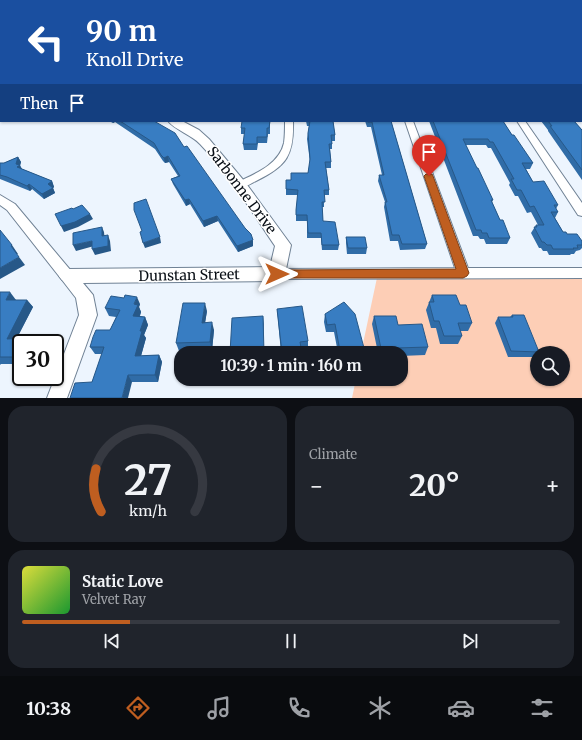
<!DOCTYPE html>
<meta charset="utf-8">
<style>
:root{--surface:#171b24;--page:#20242c;--text:#f1f3f6;--muted:#9ea1a6;--line:#363941;--accent:#bf5e20}
body{margin:0;font-family:Merriweather,serif;background:var(--page);color:var(--text);height:100vh;display:flex;flex-direction:column;font-size:15px;white-space:nowrap}
*{box-sizing:border-box;margin:0}
p{font-size:13px;color:var(--muted)}
.icon{flex:none;width:22px;height:22px;fill:none;stroke:currentColor;stroke-width:2;stroke-linecap:round;stroke-linejoin:round}
.map{position:relative;height:398px;overflow:hidden}
.panel{display:flex;flex-direction:column;gap:8px;padding:8px;background:#0d0f14;flex:1}
.panel>*{flex:none}
.top-card{position:absolute;left:0px;top:0px;width:582px;height:122px;box-shadow:0 1px 3px #0004;background:#1a4fa0;color:#fff;overflow:hidden}
.tools{position:absolute;left:530px;top:346px;display:grid;gap:8px}
.tools a{display:grid;place-items:center;width:40px;height:40px;border-radius:50%;background:var(--surface);box-shadow:0 1px 3px #0004;font-size:20px}
.speed{position:absolute;left:12px;top:334px;display:flex;gap:8px;font-size:20px;font-weight:700;text-align:center}
.speed>*{display:grid;place-content:center;width:52px;height:52px;border-radius:50%;background:var(--surface);box-shadow:0 1px 3px #0004;line-height:1}
.speed .limit{border:2px solid #111;border-radius:6px;background:#fff;color:#111}
.pin{position:absolute;display:grid;place-items:center;width:34px;height:34px;color:#fff;margin:-41px -17px;border-radius:50% 50% 50% 0;rotate:-45deg;box-shadow:0 0 4px #0007}
.pin .icon{rotate:45deg}
.me{position:absolute;width:44px;margin:-22px;rotate:90deg;stroke-linejoin:round;filter:drop-shadow(0 0 3px #0008)}
.turn{display:flex;align-items:center;gap:14px;height:84px;padding:0 20px;font-size:18px}
.turn .icon{width:52px;height:52px;stroke-width:2.5}
.turn b{display:block;font-size:28px;line-height:34px}
.then{display:flex;align-items:center;height:38px;padding:0 20px;background:#0003;gap:8px;font-size:15px}
.big{font-size:30px;font-weight:700;line-height:1.1}
.panel .card{flex:1;display:flex;flex-direction:column;justify-content:center;gap:6px;min-width:0;padding:0 14px;border-radius:16px;background:var(--page)}
.panel .dial{align-items:center;gap:0}
.dial svg{height:104px;overflow:visible;fill:none;stroke:var(--line);stroke-width:7;stroke-linecap:round;text-anchor:middle}
.dial text{fill:var(--text);stroke:none}
.song{display:flex;align-items:center;gap:12px}
.cover{width:48px;height:48px;border-radius:6px;background:linear-gradient(135deg,hsl(60 70% 55%),hsl(130 70% 35%))}
.played{height:4px;border-radius:2px;background:linear-gradient(90deg,var(--accent) 20%,var(--line) 20%)}
.keys{display:flex;justify-content:space-around;direction:ltr}
.heat{display:flex;justify-content:space-between;align-items:center;font-size:22px;direction:ltr}
.panel .tiles{flex:1;display:grid;gap:8px;grid-template-columns:1fr 1fr}
.card:last-child{grid-column:span 2}
.trip{position:absolute;left:174px;top:346px;width:234px;height:40px;border-radius:16px;background:var(--surface);box-shadow:0 1px 3px #0004;font-weight:700;line-height:40px;text-align:center}
.tabs{display:flex;height:64px;justify-content:space-around;align-items:center;background:#090b0e;color:var(--muted)}
.tabs .icon{width:28px;height:28px}
.tabs .selected{color:var(--accent)}
.tabs b{font-size:18px;color:var(--text)}
.map>svg:first-child{display:block}
.green{fill:#fdceb6;fill-rule:evenodd}
.lines{fill:none;stroke-linecap:round;stroke-linejoin:round}
.minor-casing{stroke:#708295;stroke-width:2}
.tertiary-casing{stroke:#708295;stroke-width:2}
.minor{fill:#fff;fill-rule:evenodd}
.tertiary{fill:#fff;fill-rule:evenodd}
.wall{fill:#306ca7}
.shaded-wall{fill:#275888}
.building{fill:#387dc2;stroke:#275888}
.route{fill:#bf5e20;stroke:#7c3d15}
.labels{text-anchor:middle;dominant-baseline:central;stroke-width:3;stroke-linejoin:round;paint-order:stroke}
.street-label{font-size:14px;fill:#070d14;stroke:#fff}
</style>
<div class="map">
<svg width="582" height="398" viewBox="0 0 582 398">
<rect width="100%" height="100%" fill="#edf5fe"/>
<path class="green" d="M582 272V398H352L356 379H401V353H361L378 273ZM537 353H563V379H537Z"/>
<g class="lines">
<defs>
<path id="minor" d="M88 0H109L87 1Z
M285 121H293C294 155 287 166 256 181 250 184 243 189 236 187L235 185 236 183C254 174 279 165 284 143 285 136 285 128 285 121Z
M405 121H413L468 268H582V278L277 279 272 278 271 274 272 270 277 269 455 268Z
M517 121H525L582 203V216L578 215Z
M0 195 15 204 72 272 73 276 72 280 67 281 62 280 7 210 0 205Z"/>
<path id="tertiary" d="M168 121H182L199 130 209 139 245 182 291 245 285 274 283 279 277 281 83 283 93 295 97 315 67 398H47L79 315 76 298 59 276 61 271 67 269 270 267 275 246C252 212 228 173 200 144 192 135 175 130 168 121Z"/>
</defs>
<use href="#minor" class="minor-casing"/>
<use href="#tertiary" class="tertiary-casing"/>
<use href="#minor" class="minor"/>
<use href="#tertiary" class="tertiary"/>
</g>
<path class="wall" d="M109 121H154L253 246 238 252 218 221 204 227 190 204 186 206 173 184 171 179 178 176 169 162 165 163 163 161 155 149 115 122 113 123Z
M270 121V134H268L267 143H258L257 150H244L243 144 245 134H241V128Z
M306 121H333L335 135V141H332V149H330L331 162V168H326L329 190V195H324V207H322L323 221 339 245 338 250H322L321 238H307V221H296V210L298 195H286V189L291 180 308 173 310 162 307 139 309 126H307Z
M365 121H391L427 244 425 249 400 250 398 241H390L384 207 385 202 378 181 379 175H382L371 127H367Z
M429 121H503L512 135 533 163 530 169H526L533 182 558 205 556 209 558 212 555 218 563 232 582 241V248L580 250 576 251 574 254H571L570 255H549L547 251H543L541 248H539L531 233 536 225H538L531 212 527 213 518 196H515L509 185 510 183 491 148H488L486 145H465L493 200 492 202 500 220 510 238 507 244H486L484 239H480L478 236H473Z
M541 121H574L582 130V180L548 131V130Z
M18 157 21 162 20 165 22 169 52 181 54 187 53 188 55 193 44 199 32 189 30 191 0 179V163H4Z
M346 237 367 248 366 254H347L346 243Z
M0 292 16 300H27L33 307 16 339 32 338 35 343H21V364H1L0 365Z
M432 295 460 305 472 323 468 331H460L462 336 458 344H440L436 328H431L426 310Z
M140 304 139 307 141 312 140 316 145 317 148 325 144 335 146 338 141 356 159 355 162 362 158 382H92L102 354H95L90 347 110 330 116 317 109 316 105 308Z
M277 309 308 341V349H301L302 353H281Z
M207 311 205 322 214 330 212 350 179 351 176 343Z
M325 314 364 348 363 353H338L334 332H326L324 322Z
M512 315 539 352 538 353H537V355L535 357H508L495 323 498 317H510Z
M374 316 398 325 428 347 425 355 401 356V353H378L372 324Z"/>
<path class="shaded-wall" d="M112 121H115V122L113 123Z
M168 156 169 162 165 163 164 158Z
M18 157 21 162 20 166 23 171 20 172 16 164Z
M52 181 54 187 53 188 55 193 44 199 42 194 48 184Z
M29 184 32 189 30 191 27 186Z
M189 199 190 204 186 206 185 200Z
M90 214 93 219 78 227 64 232 61 226Z
M217 216 218 221 204 227 203 221Z
M102 227 104 232 105 242 102 236Z
M108 235 110 241 111 251 95 255 92 249Z
M160 237 161 243 145 248 143 243Z
M253 240V246L238 252 237 246Z
M92 241 94 246 76 251 73 245Z
M12 245 18 254H16L11 246Z
M19 257 25 265 0 279V268Z
M10 292 16 300H6Z
M137 297 140 304 139 307 141 312 137 323 133 316 134 304Z
M27 300 33 307 13 346 7 339Z
M205 303 207 311 204 330 202 323Z
M263 316 264 324V353Z
M145 317 148 325 144 335 146 338 139 363 135 356 140 331Z
M212 322 214 330 212 350 210 342Z
M32 338 35 343H30Z
M159 355 162 362 158 382 155 375Z
M128 375 132 382 128 398H122Z"/>
<path class="building" d="M0 0H76L75 1H1V12H0V5H1Z
M223 0H278V1H222Z
M302 0H320L321 1H302Z
M337 0H356L357 1H337Z
M381 0H421L420 1H381Z
M0 33H1V63H0Z
M120 121H154L175 133 184 147 187 146 245 228 251 234 253 240 237 246 217 216 203 221 189 199 185 200 171 179 180 176 168 156 164 158 161 155 154 143Z
M242 121H270L269 128H267V137H257V144H243L245 128H241Z
M310 121H333L335 135H331L332 144H329L331 162H325L329 190H324L325 202H322L323 221 335 222 339 245H322L321 233H308L307 215H296V210L298 190 286 189V180H291V173H308L310 159 308 133Z
M367 121H391L427 244H402L399 235H392L385 202H387L379 175H384L372 122H368Z
M433 121H503L512 135H514L533 163H522L533 182 544 181 558 205H554L558 212H551L563 232H566L567 234H577L582 241V245H577L578 248H573L574 249H553L551 245H547L544 242H542L534 227H537L536 225H544L534 206 530 207 521 190H517L511 179H514L493 142H490L488 139H463L477 168H478L493 200H491L500 220H503L510 238H489L487 233H482L481 230H476Z
M548 121H574L582 130V170L550 126H552Z
M18 157 16 164 20 165 17 167 52 181 48 184 53 188 42 194 29 184 27 186 7 177 0 175V163H4Z
M146 199 160 237 143 243 140 232 142 231 134 210V203Z
M82 205 90 214 75 222 61 226 55 214 72 208 73 209Z
M102 227V236L108 235V246L92 249V241L73 245V233Z
M0 230 12 245 11 246 19 257 0 268Z
M346 237H365L367 248H348Z
M0 292H10L6 300H27L7 339 32 338 30 343H21V357H0Z
M125 295 137 297 134 304 138 305 133 316 145 317 140 331H142L135 356 159 355 155 375H128L122 398H70L75 383 92 382 104 347H90L93 337 96 330H110L120 310 105 308 111 296 124 298Z
M432 295H456L460 305H466L472 323H458L462 336H444L439 321H434L429 302H434Z
M344 302 355 314 364 348 340 351 335 324 327 325 325 314Z
M183 303H205L202 323 212 322 210 342 176 343Z
M302 306 308 341 300 342 302 353H282L277 309Z
M512 315H524L539 352 511 351 498 317H513Z
M263 316 264 353H230L232 318Z
M374 316H396L398 325 422 324 428 347 396 348 397 353H382Z"/>
<path class="route" d="M426 174H432L433 176 469 273 467 276 463 278H277L273 277 272 274 273 271 277 270 456 269 424 176Z"/>
<g class="labels">
<g class="street-label">
<text transform="translate(242 190) rotate(53)">Sarbonne Drive</text>
<text transform="translate(189 275) rotate(-1)">Dunstan Street</text>
</g>
</g>
</svg>
<div class="tools">
<a><svg class="icon" aria-label="search" viewBox="0 0 24 24"><circle cx="10" cy="10" r="6"/><path d="M15 15l6 6"/></svg></a>
</div>
<div class="speed"><div class="limit">30</div></div>
<div class="pin" style="left:429px;top:176px;background:#d93025"><svg class="icon" aria-label="arrive" viewBox="0 0 24 24"><path d="M6 21V4h12l-3 4 3 4H6"/></svg></div>
<svg class="me" style="left:277px;top:274px" viewBox="-20 -20 40 40"><path d="M0-17L14 15 0 8-14 15z" fill="#bf5e20" stroke="#fff" stroke-width="4"/></svg>
<div class="trip">10:39 · 1 min · 160 m</div>
<div class="top-card">
<div class="turn"><svg class="icon" aria-label="left" viewBox="0 0 24 24"><path d="M17 20v-9H6M10 6l-5 5 5 5"/></svg><div><b>90 m</b>Knoll Drive</div></div>
<div class="then">Then<svg class="icon" aria-label="arrive" viewBox="0 0 24 24"><path d="M6 21V4h12l-3 4 3 4H6"/></svg></div>
</div>
</div>
<section class="panel">
<div class="tiles">
<div class="card dial"><svg viewBox="0 0 100 80">
<path d="M14 69A42 42 0 1 1 86 69"/>
<path d="M14 69A42 42 0 0 1 10 36" stroke="#bf5e20"/>
<text x="50" y="56" font-size="32" font-weight="700">27</text>
<text x="50" y="72" font-size="11">km/h</text>
</svg></div>
<div class="card"><p>Climate</p>
<div class="heat"><a>−</a><b class="big">20°</b><a>+</a></div>
</div>
<div class="card">
<div class="song"><i class="cover"></i><div><b>Static Love</b><p>Velvet Ray</p></div></div>
<div class="played"></div>
<div class="keys"><svg class="icon" aria-label="previous" viewBox="0 0 24 24"><path d="M18 5L8 12l10 7zM5 5v14"/></svg><svg class="icon" aria-label="pause" viewBox="0 0 24 24"><path d="M8 5v14M16 5v14"/></svg><svg class="icon" aria-label="next" viewBox="0 0 24 24"><path d="M6 5l10 7-10 7zM19 5v14"/></svg></div>
</div>
</div>
</section>
<nav class="tabs">
<b>10:38</b>
<svg class="icon selected" aria-label="directions" viewBox="0 0 24 24"><path d="M12 3l9 9-9 9-9-9zM9 14v-3h6M13 9l2 2-2 2"/></svg>
<svg class="icon" aria-label="music" viewBox="0 0 24 24"><path d="M9 18V5l10-2v13"/><circle cx="6" cy="18" r="3"/><circle cx="16" cy="16" r="3"/></svg>
<svg class="icon" aria-label="phone" viewBox="0 0 24 24"><path d="M5 4h4l2 5-3 2q2 4 5 5l2-3 5 2v4C11 20 4 13 5 4z"/></svg>
<svg class="icon" aria-label="climate" viewBox="0 0 24 24"><path d="M12 3v18M4 7l16 10M4 17L20 7"/></svg>
<svg class="icon" aria-label="car" viewBox="0 0 24 24"><path d="M5 17H2v-5l4-1 3-4h7l3 4 3 1v5h-3M9 17h6M6 11h13"/><circle cx="7" cy="17" r="2"/><circle cx="17" cy="17" r="2"/></svg>
<svg class="icon" aria-label="filters" viewBox="0 0 24 24"><path d="M4 7h16M4 17h16"/><circle cx="9" cy="7" r="2"/><circle cx="15" cy="17" r="2"/></svg>
</nav>
